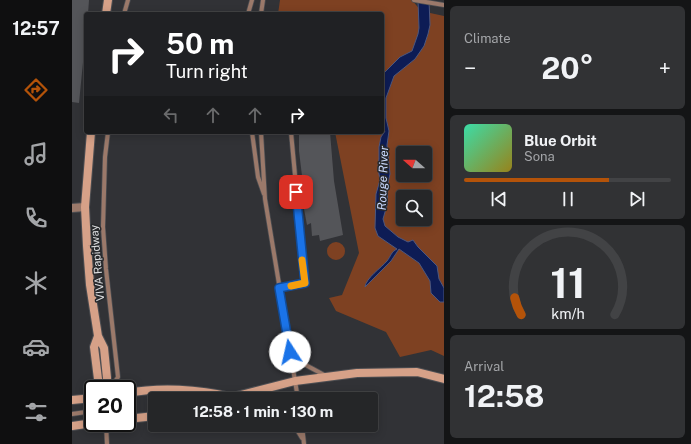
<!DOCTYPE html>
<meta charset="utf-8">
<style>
:root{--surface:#252628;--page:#313234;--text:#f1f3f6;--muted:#a3a5a8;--line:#424345;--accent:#b45309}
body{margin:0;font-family:"Public Sans",sans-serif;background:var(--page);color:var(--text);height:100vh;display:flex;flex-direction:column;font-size:15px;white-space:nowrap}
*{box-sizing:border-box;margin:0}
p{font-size:13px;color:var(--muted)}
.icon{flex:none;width:22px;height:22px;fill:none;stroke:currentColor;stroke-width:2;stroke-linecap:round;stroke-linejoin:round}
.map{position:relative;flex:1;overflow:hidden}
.panel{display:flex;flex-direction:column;gap:6px;padding:6px;background:#141516;width:247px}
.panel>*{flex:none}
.hud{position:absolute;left:12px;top:12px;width:300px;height:122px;border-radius:4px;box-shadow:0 2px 10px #0003,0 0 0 1px var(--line);background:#202124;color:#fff;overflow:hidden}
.needle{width:26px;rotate:291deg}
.tools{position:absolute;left:324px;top:146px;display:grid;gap:8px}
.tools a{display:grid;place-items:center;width:36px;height:36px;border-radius:4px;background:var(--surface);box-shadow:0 2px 10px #0003,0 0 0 1px var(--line);font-size:20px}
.speed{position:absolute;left:12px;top:380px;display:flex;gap:8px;font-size:20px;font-weight:700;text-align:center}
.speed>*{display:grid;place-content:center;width:52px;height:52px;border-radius:50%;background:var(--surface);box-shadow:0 2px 10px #0003,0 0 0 1px var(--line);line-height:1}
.speed .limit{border:2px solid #111;border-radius:6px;background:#fff;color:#111}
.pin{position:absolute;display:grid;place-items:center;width:34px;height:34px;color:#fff;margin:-17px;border-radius:8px;box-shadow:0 2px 6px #0006}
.me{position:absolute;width:44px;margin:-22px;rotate:350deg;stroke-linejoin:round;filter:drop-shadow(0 0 3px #0008)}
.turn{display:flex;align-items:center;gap:14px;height:84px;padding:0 16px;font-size:18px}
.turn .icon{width:52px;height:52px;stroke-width:2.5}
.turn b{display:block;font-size:28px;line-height:34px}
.lanes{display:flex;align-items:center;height:38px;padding:0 16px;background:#0003;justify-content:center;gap:20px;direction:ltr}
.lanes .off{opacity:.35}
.big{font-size:30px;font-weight:700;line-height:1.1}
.panel .widget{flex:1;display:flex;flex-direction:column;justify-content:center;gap:6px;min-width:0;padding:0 14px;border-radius:6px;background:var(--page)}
.panel .dial{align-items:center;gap:0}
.dial svg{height:104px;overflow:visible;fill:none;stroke:var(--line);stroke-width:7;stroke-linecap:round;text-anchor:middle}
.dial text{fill:var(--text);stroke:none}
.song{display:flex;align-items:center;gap:12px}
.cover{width:48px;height:48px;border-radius:6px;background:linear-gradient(135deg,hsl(160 70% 55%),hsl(50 70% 35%))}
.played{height:4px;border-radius:2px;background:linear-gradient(90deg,var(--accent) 70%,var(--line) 70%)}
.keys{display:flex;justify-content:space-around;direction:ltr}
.heat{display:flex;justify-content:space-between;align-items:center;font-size:22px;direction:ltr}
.trip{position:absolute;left:76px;top:392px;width:230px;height:40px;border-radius:4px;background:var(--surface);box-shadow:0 2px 10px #0003,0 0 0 1px var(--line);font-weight:700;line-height:40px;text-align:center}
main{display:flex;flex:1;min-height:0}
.tabs{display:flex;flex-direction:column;width:72px;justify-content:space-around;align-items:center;background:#0f0f10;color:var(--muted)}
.tabs .icon{width:28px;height:28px}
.tabs .current{color:var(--accent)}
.tabs b{font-size:18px;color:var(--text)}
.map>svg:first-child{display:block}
.green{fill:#7e4122;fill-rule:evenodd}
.water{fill:#0d1c55;stroke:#4c577f}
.building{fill:#545559}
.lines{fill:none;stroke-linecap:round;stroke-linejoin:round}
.lane-casing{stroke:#4d4e52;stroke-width:5.5}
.street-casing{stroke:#4d4e52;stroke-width:10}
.secondary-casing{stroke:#4d4e52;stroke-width:10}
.lane{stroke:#9b796a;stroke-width:4}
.street{stroke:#9b796a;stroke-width:8}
.secondary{stroke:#d6a188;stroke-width:8}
.route-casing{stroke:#114b97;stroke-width:10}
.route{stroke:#1a73e8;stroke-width:7}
.slow{stroke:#f59e0b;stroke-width:7}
.labels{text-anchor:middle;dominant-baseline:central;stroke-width:3;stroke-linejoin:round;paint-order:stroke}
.street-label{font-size:11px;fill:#dfe0e2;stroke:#27292c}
.water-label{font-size:12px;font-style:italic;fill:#c9d9fe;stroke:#27292c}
</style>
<main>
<nav class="tabs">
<b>12:57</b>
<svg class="icon current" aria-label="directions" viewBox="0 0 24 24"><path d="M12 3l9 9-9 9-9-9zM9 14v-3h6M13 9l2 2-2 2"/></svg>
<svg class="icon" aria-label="music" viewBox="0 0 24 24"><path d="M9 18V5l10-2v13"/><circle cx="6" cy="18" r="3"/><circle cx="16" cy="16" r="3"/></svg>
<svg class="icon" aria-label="phone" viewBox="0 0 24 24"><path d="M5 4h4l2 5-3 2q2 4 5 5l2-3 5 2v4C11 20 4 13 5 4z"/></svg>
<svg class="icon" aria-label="climate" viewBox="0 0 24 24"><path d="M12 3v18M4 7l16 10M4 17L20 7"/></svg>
<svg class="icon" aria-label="car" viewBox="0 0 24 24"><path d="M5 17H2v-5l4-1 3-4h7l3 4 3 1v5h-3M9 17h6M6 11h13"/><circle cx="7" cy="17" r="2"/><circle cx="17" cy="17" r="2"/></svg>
<svg class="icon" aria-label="filters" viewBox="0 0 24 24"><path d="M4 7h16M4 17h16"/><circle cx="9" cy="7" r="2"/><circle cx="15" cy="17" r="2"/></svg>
</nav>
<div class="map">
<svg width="372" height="444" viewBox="0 0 372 444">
<rect width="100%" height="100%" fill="#313236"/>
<path class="green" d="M208 0H340L349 11 372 16V356L359 350 328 357 314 332 264 311 257 298 270 295 287 253 263 132H310V14H206ZM331 153H353V175H331ZM331 197H353V219H331Z
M255 251a9 9 0 1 1 18 0a9 9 0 1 1-18 0Z"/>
<path class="water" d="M346 0H357L358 25 356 34 352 46 343 59 322 76 314 98V118L317 131 315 145 318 174 316 183 315 205 311 219 313 226 326 237 336 242 341 240 346 247 365 266 367 279 372 288V302H368L359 293 358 281 347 263 327 249 319 261 293 287C294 278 309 268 315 261 319 256 319 252 325 249L306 236 303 228 304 194 308 180 306 168 307 159V147L309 137 313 131 310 130V75L328 57 340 51 346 34 347 28Z"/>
<path class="building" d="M0 0H17L16 14H14V32L7 103 0 102Z
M227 132H258L262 181 271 235 248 241 247 235 240 236 239 223 235 225 232 209H234L227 151Z"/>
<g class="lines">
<defs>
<path id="lane" d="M342 0 372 5
M52 14 56 0
M176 14 180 0
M189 14 191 0
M36 132 33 157 31 227 34 269 46 377 38 389
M180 132 186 177 192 194
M189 132 193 199 226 399
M207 288 233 283 219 132
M218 352 230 363 254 376
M167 398 176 399
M0 414 14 412 21 409
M34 423 35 444
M222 425 230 438
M230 425 232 444"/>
<path id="street" d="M0 208 13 207"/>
<path id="secondary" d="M34 14 36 0
M19 132 13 207 15 246 18 285 26 336 32 348 35 378 34 389
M26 336 22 347 26 379 29 389
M55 393C88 387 126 389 159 397
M153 399 223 381 285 373 345 372 372 379
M0 400 21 398
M55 419 83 416
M0 426 21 423"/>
</defs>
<use href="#lane" class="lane-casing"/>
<use href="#street" class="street-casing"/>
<use href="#secondary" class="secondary-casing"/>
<use href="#lane" class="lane"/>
<use href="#street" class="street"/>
<use href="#secondary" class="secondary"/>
</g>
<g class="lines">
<defs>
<path id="route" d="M218 352 207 288 233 283 224 192"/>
</defs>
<use href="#route" class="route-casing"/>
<use href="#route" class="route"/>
<path class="slow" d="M219 286 233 283 230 260"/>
</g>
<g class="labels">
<g class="street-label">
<text transform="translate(25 263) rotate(-95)">VIVA Rapidway</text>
</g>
<g class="water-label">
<text transform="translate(311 178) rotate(-88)">Rouge River</text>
</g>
</g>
</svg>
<div class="tools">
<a><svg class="needle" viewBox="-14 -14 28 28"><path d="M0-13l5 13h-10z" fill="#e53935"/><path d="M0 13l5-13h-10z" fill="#a3a5a8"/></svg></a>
<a><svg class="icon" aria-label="search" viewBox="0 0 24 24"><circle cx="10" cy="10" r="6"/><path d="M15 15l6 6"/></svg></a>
</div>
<div class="speed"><div class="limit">20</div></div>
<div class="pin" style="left:224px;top:192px;background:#d93025"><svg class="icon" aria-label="arrive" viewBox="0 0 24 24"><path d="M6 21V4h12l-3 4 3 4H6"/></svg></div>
<svg class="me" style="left:218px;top:352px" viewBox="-20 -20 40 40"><circle r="19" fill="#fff"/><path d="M0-13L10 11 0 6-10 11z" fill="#1a73e8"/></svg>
<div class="trip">12:58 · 1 min · 130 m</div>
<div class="hud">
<div class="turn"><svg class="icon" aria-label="right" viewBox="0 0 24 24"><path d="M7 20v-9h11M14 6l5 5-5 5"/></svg><div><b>50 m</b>Turn right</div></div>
<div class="lanes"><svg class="icon off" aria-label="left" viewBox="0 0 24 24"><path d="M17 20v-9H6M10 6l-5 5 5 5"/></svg><svg class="icon off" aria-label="ahead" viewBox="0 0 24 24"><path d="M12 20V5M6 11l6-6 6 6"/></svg><svg class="icon off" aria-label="ahead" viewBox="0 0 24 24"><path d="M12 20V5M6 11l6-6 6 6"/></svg><svg class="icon" aria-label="right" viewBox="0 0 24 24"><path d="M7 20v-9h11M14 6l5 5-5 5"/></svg></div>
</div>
</div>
<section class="panel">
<div class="widget"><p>Climate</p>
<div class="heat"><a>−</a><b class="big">20°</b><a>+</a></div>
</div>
<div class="widget">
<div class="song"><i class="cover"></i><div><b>Blue Orbit</b><p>Sona</p></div></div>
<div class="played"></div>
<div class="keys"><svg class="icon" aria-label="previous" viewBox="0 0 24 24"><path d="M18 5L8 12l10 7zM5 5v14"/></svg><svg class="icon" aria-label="pause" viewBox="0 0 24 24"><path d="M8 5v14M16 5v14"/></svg><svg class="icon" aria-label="next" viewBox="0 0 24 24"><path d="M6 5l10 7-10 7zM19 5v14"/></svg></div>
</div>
<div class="widget dial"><svg viewBox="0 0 100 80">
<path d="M14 69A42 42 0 1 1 86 69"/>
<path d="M14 69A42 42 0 0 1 9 56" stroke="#b45309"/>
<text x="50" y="56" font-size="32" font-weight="700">11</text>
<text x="50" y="72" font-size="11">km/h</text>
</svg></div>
<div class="widget"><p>Arrival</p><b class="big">12:58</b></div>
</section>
</main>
